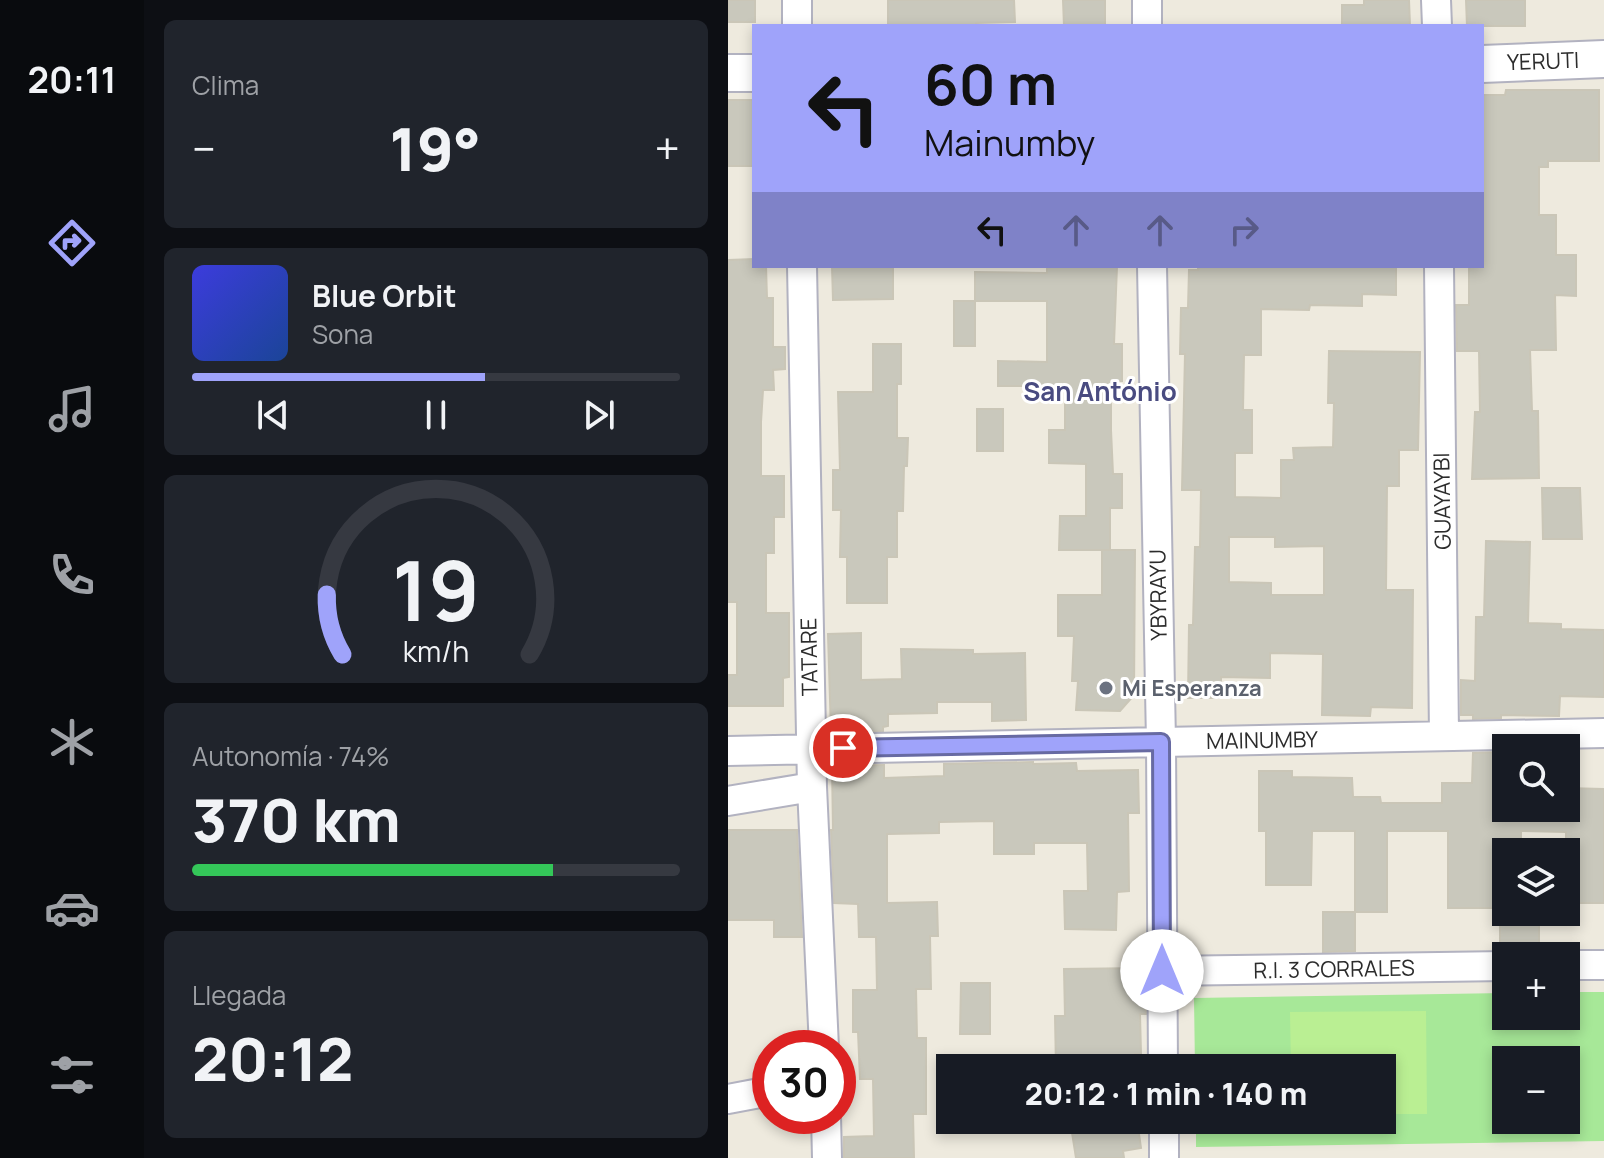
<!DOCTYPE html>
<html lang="es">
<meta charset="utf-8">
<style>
:root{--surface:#171b24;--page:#20242c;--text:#f1f3f6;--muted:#9ea1a6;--line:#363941;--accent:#9fa3fa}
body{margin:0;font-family:Manrope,sans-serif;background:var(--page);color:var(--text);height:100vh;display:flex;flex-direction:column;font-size:30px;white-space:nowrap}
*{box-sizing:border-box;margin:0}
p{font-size:26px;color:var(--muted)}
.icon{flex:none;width:44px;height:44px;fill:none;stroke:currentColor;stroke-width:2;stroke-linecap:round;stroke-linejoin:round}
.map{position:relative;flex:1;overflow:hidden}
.drawer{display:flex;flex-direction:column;gap:20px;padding:20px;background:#0d0f14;width:584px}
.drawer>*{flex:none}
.top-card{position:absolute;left:24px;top:24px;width:732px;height:244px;border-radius:0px;box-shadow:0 4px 12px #0003;background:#9fa3fa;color:#111;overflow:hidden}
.fabs{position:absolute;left:764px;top:734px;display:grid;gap:16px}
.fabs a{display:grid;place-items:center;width:88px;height:88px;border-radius:0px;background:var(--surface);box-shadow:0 4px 12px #0003;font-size:40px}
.speed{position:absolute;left:24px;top:1030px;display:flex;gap:16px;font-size:40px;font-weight:700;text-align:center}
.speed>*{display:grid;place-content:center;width:104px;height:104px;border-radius:50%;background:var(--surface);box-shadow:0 4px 12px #0003;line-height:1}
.speed .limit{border:12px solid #d22;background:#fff;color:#111}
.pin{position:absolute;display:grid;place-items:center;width:68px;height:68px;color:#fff;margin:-34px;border:4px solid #fff;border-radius:50%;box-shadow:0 2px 8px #0007}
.me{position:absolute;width:88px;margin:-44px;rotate:0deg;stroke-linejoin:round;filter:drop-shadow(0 0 6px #0008)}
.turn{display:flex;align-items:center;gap:28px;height:168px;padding:0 40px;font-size:36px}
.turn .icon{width:104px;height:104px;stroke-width:2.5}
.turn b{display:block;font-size:56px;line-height:68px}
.lanes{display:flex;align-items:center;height:76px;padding:0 40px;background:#0003;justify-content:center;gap:40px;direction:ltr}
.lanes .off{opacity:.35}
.big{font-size:60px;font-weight:800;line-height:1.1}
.drawer .card{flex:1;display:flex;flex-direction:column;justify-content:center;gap:12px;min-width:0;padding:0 28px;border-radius:12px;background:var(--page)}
.drawer .dial{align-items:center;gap:0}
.dial svg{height:208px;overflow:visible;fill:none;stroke:var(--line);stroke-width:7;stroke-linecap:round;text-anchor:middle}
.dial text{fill:var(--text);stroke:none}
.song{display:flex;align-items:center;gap:24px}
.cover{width:96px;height:96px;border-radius:12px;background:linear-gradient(135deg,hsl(240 70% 55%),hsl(220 70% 35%))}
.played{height:8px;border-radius:4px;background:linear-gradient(90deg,var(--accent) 60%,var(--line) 60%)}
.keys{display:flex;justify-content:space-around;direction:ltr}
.heat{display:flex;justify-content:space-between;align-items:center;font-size:44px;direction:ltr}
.charge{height:12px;border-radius:6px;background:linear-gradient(90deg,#34c759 74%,var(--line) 0)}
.trip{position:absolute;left:208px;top:1054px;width:460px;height:80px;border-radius:0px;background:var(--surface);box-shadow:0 4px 12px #0003;font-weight:800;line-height:80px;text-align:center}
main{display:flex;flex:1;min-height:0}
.tab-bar{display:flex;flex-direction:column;width:144px;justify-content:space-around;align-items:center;background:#090b0e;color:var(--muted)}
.tab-bar .icon{width:56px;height:56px}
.tab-bar .active{color:var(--accent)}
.tab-bar b{font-size:36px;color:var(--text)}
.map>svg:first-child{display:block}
.green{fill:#a7e898;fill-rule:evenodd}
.pitch{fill:#baef93}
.building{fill:#c9c8bc;stroke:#cac6b7;stroke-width:2;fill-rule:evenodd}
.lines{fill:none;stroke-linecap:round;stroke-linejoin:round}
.minor-casing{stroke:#b2b2c0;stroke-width:32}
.tertiary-casing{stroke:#b2b2c0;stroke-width:40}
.minor{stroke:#fff;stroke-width:28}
.tertiary{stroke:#fff;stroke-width:36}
.route-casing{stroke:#676aa2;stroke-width:20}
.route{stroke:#9fa3fa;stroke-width:14}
.worship-dot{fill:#6b7280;stroke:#fff;stroke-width:3}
.labels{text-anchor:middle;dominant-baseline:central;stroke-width:6;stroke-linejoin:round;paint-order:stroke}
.street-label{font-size:22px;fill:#2c2c2c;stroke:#fff}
.worship-label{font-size:22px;font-weight:bold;fill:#5b616d;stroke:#fff;text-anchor:start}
.quarter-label{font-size:26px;font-weight:bold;fill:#494b80;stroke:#fff}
</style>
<main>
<nav class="tab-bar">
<b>20:11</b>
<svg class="icon active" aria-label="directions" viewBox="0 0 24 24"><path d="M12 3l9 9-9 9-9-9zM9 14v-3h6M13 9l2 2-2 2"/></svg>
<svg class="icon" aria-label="music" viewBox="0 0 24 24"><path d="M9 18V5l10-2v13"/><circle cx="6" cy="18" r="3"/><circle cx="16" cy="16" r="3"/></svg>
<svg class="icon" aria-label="phone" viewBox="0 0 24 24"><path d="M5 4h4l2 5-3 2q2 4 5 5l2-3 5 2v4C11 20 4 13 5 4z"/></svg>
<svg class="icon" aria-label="climate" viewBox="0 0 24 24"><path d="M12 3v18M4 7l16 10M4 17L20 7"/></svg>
<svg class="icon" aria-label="car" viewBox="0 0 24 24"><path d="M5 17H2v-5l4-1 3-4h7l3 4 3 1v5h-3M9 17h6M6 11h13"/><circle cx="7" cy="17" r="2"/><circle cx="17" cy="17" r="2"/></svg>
<svg class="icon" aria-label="filters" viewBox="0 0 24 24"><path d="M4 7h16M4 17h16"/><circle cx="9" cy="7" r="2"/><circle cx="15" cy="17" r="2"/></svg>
</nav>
<section class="drawer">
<div class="card"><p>Clima</p>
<div class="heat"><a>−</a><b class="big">19°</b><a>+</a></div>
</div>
<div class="card">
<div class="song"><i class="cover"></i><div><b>Blue Orbit</b><p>Sona</p></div></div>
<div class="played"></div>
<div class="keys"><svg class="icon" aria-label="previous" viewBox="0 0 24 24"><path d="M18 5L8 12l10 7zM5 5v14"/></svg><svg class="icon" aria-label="pause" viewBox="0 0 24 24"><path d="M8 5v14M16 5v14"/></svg><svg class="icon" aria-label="next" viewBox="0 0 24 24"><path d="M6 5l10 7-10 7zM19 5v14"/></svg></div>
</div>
<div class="card dial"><svg viewBox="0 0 100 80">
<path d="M14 69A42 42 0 1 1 86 69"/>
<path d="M14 69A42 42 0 0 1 8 46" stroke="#9fa3fa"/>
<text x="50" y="56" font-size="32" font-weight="700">19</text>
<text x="50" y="72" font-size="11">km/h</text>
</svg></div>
<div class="card"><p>Autonomía · 74%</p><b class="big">370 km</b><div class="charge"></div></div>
<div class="card"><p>Llegada</p><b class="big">20:12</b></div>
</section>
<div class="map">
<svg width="876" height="1158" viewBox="0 0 876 1158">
<rect width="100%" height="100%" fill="#eeeade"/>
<path class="green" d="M838 992H876V1141L468 1147V1120H654V1068H467L466 998 778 993V1016H838ZM778 1060H838V1120H778Z"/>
<path class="pitch" d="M698 1011 699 1114H654V1068H563L562 1012Z"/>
<path class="building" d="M0 0H27V22H0Z
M160 0H286L287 22 248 23V26H160Z
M335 0H377V26H336Z
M636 0H681L682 26H614V5H636Z
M738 0H797V26H739Z
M778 90H871V161H820V167H811V215H828V255H848V296L827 295 828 350H802L804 411H810L811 478 744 479 747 412H752L751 351H729L728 305H741V266H754V95H777Z
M0 100H26V166H0Z
M26 259V266H38L39 298H45V347H57V369L45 370 46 390H35L33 422V476H56V517H46V553H38V613H61V677L55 678V706H0V675H9V602H0V260Z
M104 266H165V299L105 300Z
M319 266H389L386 344H394V381H383V430L385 474H394V508H382V550H331L332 516H358V464L321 463V430H337V386H270V361L319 362V301H247V272L319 273Z
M470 266H668V295L634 294V306L582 305 581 310 533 309V355H516L515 410H524V453H507V497L553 498V460H566L565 448 605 447 606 403H600L601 351 692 352 690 450H671V486H659L658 590H685L684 708 643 707 642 716 594 715 595 654 542 653V678L493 677V698H460L461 625H465L467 547H472L473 490H454L457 354H452L453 308H460L461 270H470ZM501 537H547V547L596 546V595H543V583L501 582Z
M226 301H247V346H226Z
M145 344H173V384H169V438H180L179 466H176L175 511H169V557H159V603H119V557H112L113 510H105V470H112L110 392H145Z
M249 409H275V451H249Z
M814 488H852L854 539H815Z
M758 541 802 542 800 623 833 624V629L876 630V697L832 696 831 716 773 715V718L745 719V715H733V680L747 681 748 617H756Z
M374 550H407L406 695 392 711 348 710 350 681H344L346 636H330V595H374Z
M133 633V680L174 679 173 649 245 650V654L297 653 298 720 264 721V702H209V713L160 714V726L155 727V731L103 732 100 634Z
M773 752V788H778V808H838V788L876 789V903H838V832L793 831V852H778V908H720V831H659V912H627V831H584L583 885H538V831H531V771H564V777L624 778 625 797H652L653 803H714V783H744L745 753Z
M305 762V764L348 763 349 771 410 770 411 813H400L401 891 389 892 388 930 337 929 336 891H360L359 843H306V854H266V821L211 822V833L159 834V903L209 902 210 936H202L203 989H188L189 1038H198V1114H185L186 1158H116V1137L146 1136 145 1079H132L130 1032H125V990H149L148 937H131L130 904 106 903 103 830H105L104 766 156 765V778L216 776V764Z
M1 830H69L74 937H46V920H0Z
M595 912H627V951L595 952Z
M772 912H811V943H772Z
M417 968 418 1014H412L413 1054H407L409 1068H328L327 1016H337L336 969Z
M233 983H262V1034H232Z
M342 1120H409L413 1148 395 1151 396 1158H348Z"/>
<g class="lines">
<defs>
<path id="minor" d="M69 0V26
M419 0V26
M708 0 709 26
M74 266 84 787 96 1048
M424 266 433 742 435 1068
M711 266 716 736
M0 751 876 733
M0 801 84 787
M838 965H876
M434 971 778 966
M0 1099 42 1091
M98 1116 99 1158
M436 1120V1158"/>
<path id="tertiary" d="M754 64 876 59
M0 73H26"/>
</defs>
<use href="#minor" class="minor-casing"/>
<use href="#tertiary" class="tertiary-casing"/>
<use href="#minor" class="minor"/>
<use href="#tertiary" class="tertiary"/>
</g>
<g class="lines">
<defs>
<path id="route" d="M115 748 433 742 434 971"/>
</defs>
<use href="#route" class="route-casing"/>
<use href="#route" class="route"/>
</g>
<circle class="worship-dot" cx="378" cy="688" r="8"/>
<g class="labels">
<g class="street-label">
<text transform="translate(815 61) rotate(-2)">YERUTI</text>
<text transform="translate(714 501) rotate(-91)">GUAYAYBI</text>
<text transform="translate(430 595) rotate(-91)">YBYRAYU</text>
<text transform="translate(81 657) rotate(-91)">TATARE</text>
<text transform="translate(534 740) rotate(-1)">MAINUMBY</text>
<text transform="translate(606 969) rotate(-1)">R.I. 3 CORRALES</text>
</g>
<g class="worship-label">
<text x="394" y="688">Mi Esperanza</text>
</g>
<g class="quarter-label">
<text x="372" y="391">San António</text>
</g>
</g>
</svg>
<div class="fabs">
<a><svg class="icon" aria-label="search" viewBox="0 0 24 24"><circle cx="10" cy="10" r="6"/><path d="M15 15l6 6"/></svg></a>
<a><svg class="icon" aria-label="layers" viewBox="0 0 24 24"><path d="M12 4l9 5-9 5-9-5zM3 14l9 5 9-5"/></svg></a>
<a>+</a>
<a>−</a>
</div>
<div class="speed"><div class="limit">30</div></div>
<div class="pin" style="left:115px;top:748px;background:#d93025"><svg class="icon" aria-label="arrive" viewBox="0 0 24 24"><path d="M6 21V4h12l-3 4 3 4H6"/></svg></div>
<svg class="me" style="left:434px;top:971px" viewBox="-20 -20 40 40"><circle r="19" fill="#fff"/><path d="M0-13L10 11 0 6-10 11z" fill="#9fa3fa"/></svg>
<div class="trip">20:12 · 1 min · 140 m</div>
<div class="top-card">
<div class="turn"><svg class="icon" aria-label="left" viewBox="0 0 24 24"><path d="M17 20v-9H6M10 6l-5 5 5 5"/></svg><div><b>60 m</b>Mainumby</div></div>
<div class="lanes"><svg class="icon" aria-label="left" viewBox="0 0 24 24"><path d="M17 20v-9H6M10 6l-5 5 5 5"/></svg><svg class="icon off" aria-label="ahead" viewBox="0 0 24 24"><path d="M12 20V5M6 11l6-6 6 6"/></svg><svg class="icon off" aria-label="ahead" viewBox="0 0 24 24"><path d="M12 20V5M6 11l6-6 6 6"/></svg><svg class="icon off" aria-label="right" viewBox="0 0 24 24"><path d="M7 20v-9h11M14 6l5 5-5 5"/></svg></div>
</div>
</div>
</main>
